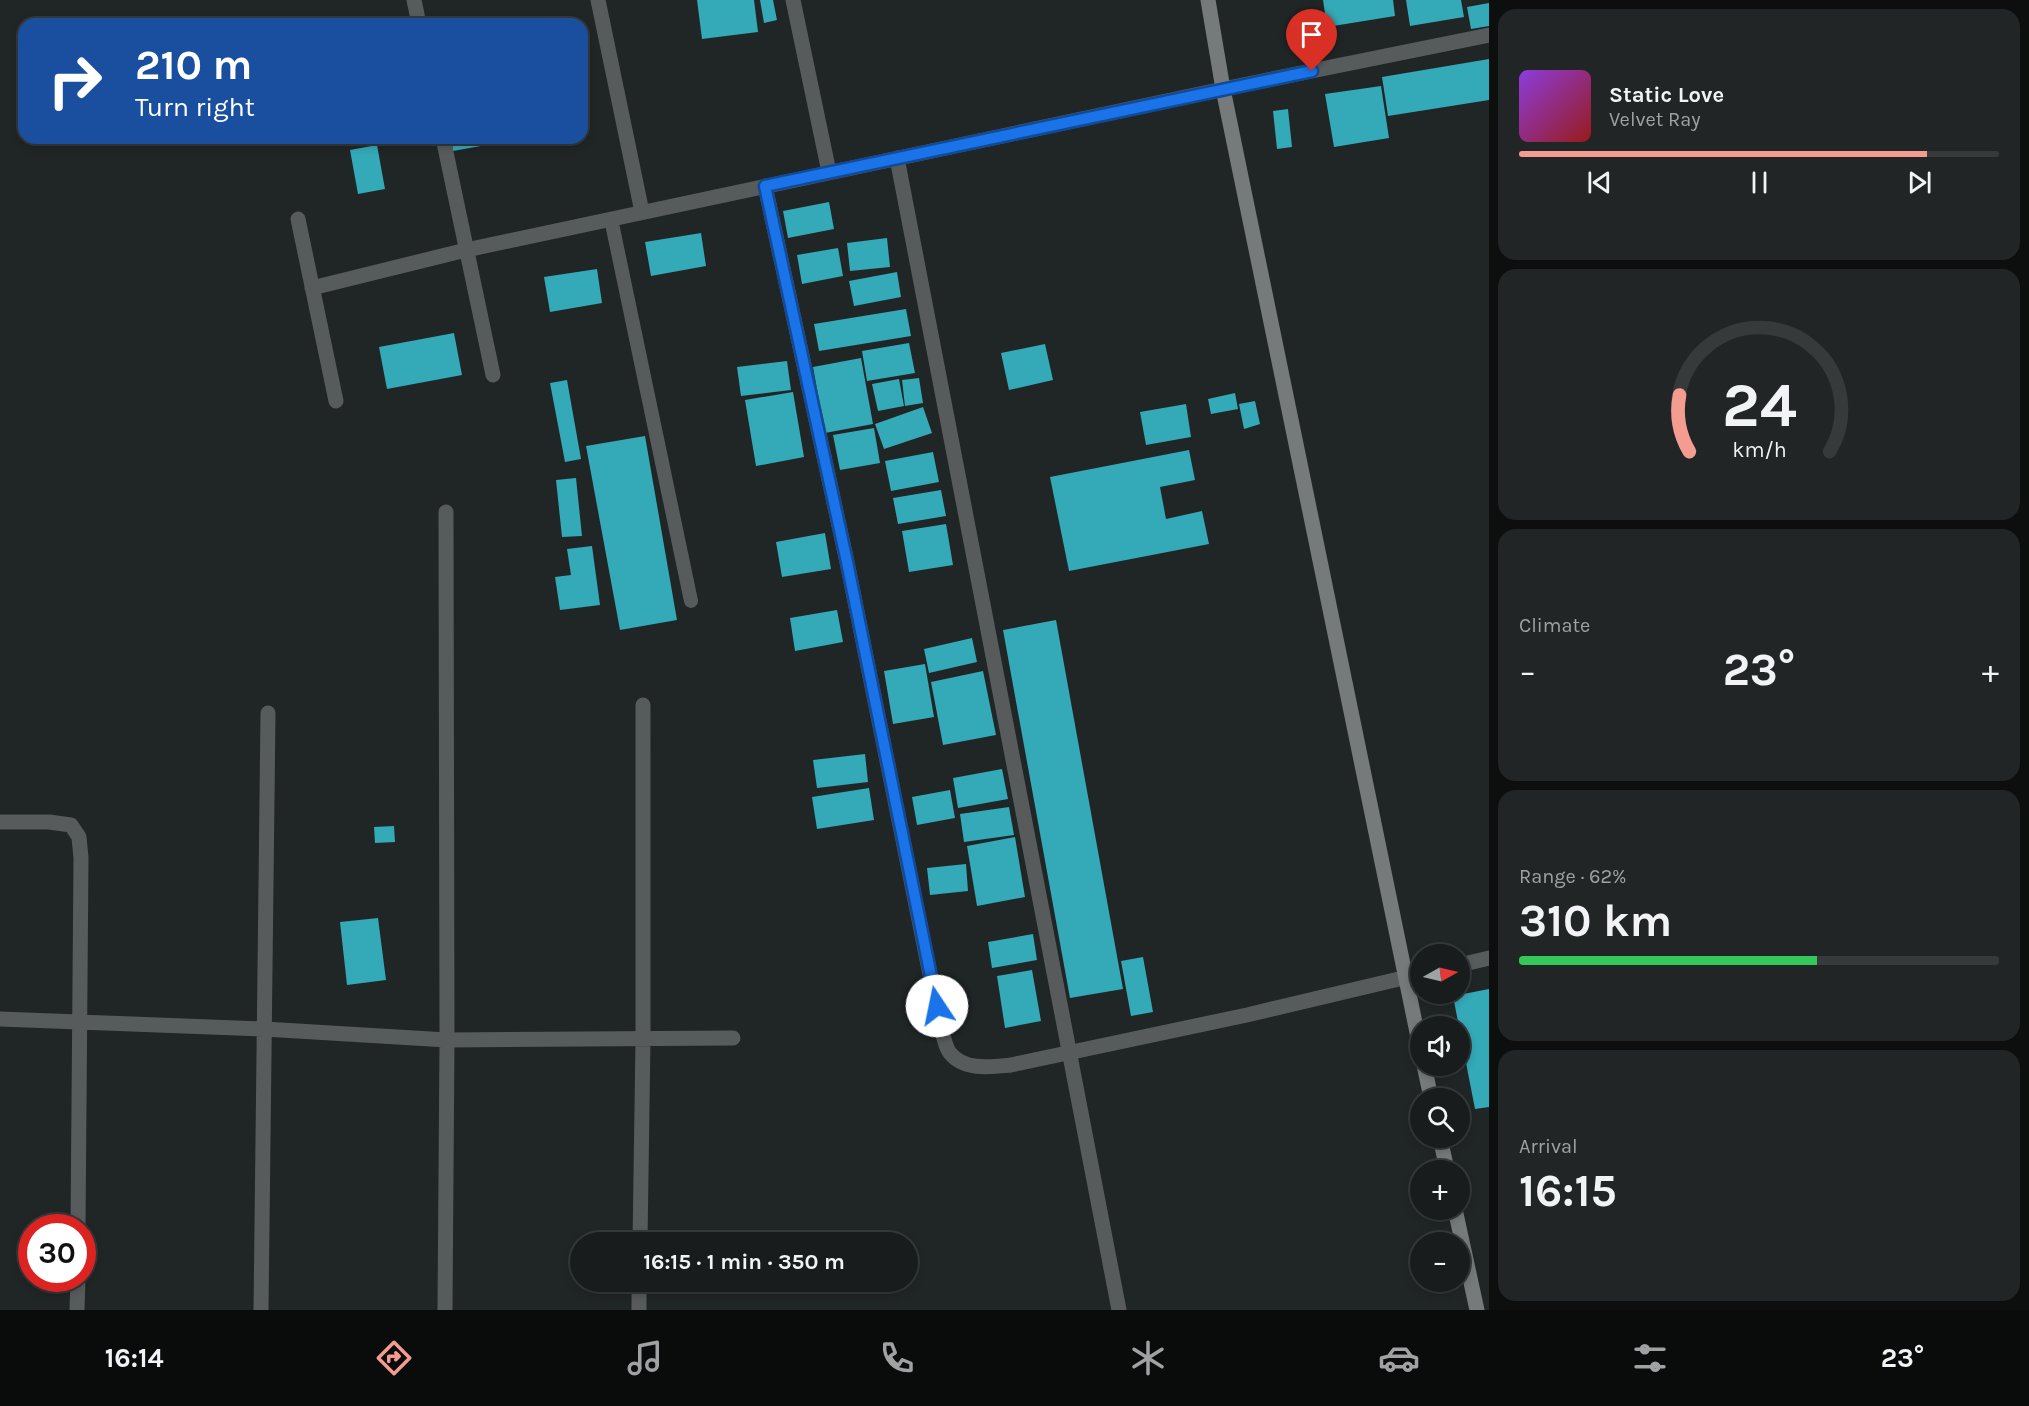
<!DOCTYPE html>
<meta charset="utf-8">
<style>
:root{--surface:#181c1c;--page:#212525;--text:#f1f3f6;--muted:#9fa1a3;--line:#363a3b;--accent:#f59c91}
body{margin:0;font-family:Karla,sans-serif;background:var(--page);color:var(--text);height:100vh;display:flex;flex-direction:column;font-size:22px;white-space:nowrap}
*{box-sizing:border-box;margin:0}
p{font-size:20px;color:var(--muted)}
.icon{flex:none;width:33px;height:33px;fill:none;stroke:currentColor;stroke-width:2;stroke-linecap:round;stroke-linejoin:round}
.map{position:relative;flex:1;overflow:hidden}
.panel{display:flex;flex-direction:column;gap:9px;padding:9px;background:#0d0f0f;width:540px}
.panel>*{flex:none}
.top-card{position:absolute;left:18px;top:18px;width:570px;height:126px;border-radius:18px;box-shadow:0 3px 9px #0003,0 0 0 2px var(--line);background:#1a4fa0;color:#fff;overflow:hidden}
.needle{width:39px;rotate:82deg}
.fabs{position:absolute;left:1410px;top:944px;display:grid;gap:12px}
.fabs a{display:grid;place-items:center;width:60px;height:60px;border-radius:50%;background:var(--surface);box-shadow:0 3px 9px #0003,0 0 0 2px var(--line);font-size:30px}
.speed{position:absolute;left:18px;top:1214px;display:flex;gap:12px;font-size:30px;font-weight:700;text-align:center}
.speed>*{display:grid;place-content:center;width:78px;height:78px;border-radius:50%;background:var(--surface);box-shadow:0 3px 9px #0003,0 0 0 2px var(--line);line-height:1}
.speed .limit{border:9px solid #d22;background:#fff;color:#111}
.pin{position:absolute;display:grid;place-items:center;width:51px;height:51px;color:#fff;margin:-62px -26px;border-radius:50% 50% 50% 0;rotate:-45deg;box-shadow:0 0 6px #0007}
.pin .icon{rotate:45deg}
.me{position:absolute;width:66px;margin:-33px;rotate:349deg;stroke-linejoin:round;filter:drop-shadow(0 0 4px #0008)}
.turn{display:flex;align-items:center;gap:21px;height:126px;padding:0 18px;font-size:27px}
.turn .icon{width:78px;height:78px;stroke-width:2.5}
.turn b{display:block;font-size:42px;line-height:51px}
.big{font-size:45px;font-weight:700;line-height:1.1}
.panel .card{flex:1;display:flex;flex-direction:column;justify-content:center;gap:9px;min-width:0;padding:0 21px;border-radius:18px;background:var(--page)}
.panel .dial{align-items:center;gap:0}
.dial svg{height:156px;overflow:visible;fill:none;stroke:var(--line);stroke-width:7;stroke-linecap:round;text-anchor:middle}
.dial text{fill:var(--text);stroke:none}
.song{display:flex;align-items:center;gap:18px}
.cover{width:72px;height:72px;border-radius:9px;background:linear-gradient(135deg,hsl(270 70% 55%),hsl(0 70% 35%))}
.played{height:6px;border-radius:3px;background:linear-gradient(90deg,var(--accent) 85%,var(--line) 85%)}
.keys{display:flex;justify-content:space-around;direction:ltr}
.heat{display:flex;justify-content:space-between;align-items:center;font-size:33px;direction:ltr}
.charge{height:9px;border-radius:4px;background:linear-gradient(90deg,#34c759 62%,var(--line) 0)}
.trip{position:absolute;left:570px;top:1232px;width:348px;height:60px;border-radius:30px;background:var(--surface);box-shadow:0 3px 9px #0003,0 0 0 2px var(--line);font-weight:700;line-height:60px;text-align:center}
.tab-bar{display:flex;height:96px;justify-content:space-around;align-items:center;background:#0a0b0b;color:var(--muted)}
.tab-bar .icon{width:42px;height:42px}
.tab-bar .active{color:var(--accent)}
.tab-bar b{font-size:27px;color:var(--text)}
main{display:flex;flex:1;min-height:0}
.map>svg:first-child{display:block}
.building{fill:#34a9b8}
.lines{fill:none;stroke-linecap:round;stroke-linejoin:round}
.lane{stroke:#585b5b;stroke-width:14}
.street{stroke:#585b5b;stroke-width:15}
.secondary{stroke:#767a7a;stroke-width:15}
.route-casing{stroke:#114b97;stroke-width:15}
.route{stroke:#1a73e8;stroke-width:10}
</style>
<main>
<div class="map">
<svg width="1489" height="1310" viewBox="0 0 1489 1310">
<rect width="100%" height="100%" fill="#202526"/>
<path class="building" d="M697 0H754L758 32 702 39Z
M760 0H773L777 20 764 23Z
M1323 0H1393L1395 16 1327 27Z
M1406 0H1461L1464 17 1410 26Z
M1489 3V26L1471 29 1467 7Z
M1489 59V100L1388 116 1382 77Z
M1381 86 1389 138 1334 147 1325 94Z
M1288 109 1292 147 1277 149 1273 111Z
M451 138H520V139L453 151Z
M377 145 385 189 358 194 350 150Z
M829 202 834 229 788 238 783 211Z
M701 233 706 266 651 276 645 242Z
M887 238 890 267 850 271 847 243Z
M838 248 843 276 802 284 797 255Z
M597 269 602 303 550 312 544 277Z
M897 272 901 297 854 306 849 281Z
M906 309 911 336 819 351 814 324Z
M454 333 462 375 387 389 379 347Z
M909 343 915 373 867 381 862 351Z
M1045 344 1053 380 1009 390 1001 353Z
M861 358 873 424 825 433 813 367Z
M787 361 791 390 741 396 737 367Z
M919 378 923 403 905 406 902 380Z
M899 379 904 406 878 411 872 384Z
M567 380 581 459 565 462 550 383Z
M793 392 804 457 756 466 745 400Z
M1235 393 1238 409 1211 414 1208 399Z
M1255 401 1260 424 1244 429 1239 404Z
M1186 404 1191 437 1146 445 1140 412Z
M923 407 932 433 884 449 875 424Z
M874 428 880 463 840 470 833 435Z
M645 436 677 620 620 630 586 446Z
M1189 450 1195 480 1160 487 1166 519 1202 511 1209 544 1069 571 1050 477Z
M933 452 939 482 891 491 885 461Z
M576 478 582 536 562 537 556 480Z
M941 490 946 516 898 524 893 498Z
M946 524 953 565 909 572 902 531Z
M825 533 831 569 782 577 776 542Z
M592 546 600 605 560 610 555 577 571 575 567 549Z
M837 610 843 642 795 651 790 618Z
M1056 620 1123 989 1070 998 1003 630Z
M972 638 977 662 929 673 924 649Z
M925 664 934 717 893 724 884 671Z
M983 671 996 735 943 745 931 682Z
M865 754 868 782 817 788 813 760Z
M1002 769 1008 799 958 808 953 778Z
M869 788 874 820 817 829 812 797Z
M950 790 955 818 917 825 912 797Z
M1009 807 1014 835 964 842 960 814Z
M394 826 395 842 375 843 374 827Z
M1015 837 1025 897 977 906 967 846Z
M966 864 968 891 930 895 927 868Z
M378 918 386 980 347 985 340 922Z
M1033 934 1037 960 992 968 988 942Z
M1143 957 1153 1012 1131 1016 1121 961Z
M1032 970 1041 1021 1005 1028 997 976Z
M1489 989V1107L1475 1109 1453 996Z"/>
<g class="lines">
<path class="lane" d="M611 219 691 601"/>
<path class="street" d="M414 0 419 24
M598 0 642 212
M793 0 829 172
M443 138 493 375
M897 158 1119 1310
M765 186 847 562 941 1029C944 1036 945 1047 950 1053 964 1071 991 1067 1011 1065L1247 1015 1420 974
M298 219 336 401
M312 288 466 250 1223 89 1489 35
M0 822H49L71 825 79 837 81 858 78 1227
M1460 965 1489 958
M0 1019 264 1029 447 1040 733 1038
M640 1242 643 1039V705
M77 1310 78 1278
M261 1310 268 713
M445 1310 447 1040 446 512
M639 1310V1281"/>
<path class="secondary" d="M1208 0 1223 89 1420 1047
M1424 1065 1431 1098
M1440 1137 1447 1170
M1455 1209 1477 1310"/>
</g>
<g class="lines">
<defs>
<path id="route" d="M937 1006 847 562 765 186 1312 71"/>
</defs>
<use href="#route" class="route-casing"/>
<use href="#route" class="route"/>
</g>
</svg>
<div class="fabs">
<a><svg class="needle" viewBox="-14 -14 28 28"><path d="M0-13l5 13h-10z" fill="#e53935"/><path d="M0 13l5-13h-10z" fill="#9fa1a3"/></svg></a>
<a><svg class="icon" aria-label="sound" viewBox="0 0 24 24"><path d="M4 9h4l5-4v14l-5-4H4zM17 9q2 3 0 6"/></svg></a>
<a><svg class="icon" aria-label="search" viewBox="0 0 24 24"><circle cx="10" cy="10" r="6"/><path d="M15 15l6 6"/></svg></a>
<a>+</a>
<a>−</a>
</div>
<div class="speed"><div class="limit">30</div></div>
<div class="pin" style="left:1312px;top:71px;background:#d93025"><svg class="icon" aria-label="arrive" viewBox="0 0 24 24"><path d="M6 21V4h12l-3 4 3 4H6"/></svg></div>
<svg class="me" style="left:937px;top:1006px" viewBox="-20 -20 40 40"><circle r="19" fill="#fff"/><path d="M0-13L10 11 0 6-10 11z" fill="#1a73e8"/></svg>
<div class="trip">16:15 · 1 min · 350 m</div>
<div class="top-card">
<div class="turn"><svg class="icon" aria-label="right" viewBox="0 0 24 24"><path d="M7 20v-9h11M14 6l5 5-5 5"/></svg><div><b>210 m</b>Turn right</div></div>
</div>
</div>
<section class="panel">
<div class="card">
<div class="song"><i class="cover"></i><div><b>Static Love</b><p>Velvet Ray</p></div></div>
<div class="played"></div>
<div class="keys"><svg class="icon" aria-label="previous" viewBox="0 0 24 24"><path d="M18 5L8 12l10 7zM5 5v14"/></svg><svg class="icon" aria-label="pause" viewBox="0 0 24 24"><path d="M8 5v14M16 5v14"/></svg><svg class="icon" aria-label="next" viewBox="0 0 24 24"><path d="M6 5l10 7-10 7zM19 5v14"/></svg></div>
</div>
<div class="card dial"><svg viewBox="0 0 100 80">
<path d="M14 69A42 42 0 1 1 86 69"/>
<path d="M14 69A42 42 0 0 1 9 40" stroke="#f59c91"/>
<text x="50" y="56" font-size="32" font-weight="700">24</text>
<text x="50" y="72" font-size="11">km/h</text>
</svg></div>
<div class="card"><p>Climate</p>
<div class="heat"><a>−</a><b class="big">23°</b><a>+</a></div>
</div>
<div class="card"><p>Range · 62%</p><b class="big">310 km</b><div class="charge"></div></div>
<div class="card"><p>Arrival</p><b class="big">16:15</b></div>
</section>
</main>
<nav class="tab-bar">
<b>16:14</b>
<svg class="icon active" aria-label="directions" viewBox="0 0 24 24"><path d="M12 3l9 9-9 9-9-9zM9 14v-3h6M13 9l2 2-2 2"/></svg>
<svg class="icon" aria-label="music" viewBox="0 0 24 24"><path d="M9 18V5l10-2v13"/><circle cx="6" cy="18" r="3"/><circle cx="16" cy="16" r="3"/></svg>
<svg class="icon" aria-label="phone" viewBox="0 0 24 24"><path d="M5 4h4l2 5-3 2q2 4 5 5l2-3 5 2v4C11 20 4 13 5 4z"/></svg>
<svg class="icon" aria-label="climate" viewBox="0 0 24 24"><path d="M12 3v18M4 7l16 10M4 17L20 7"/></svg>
<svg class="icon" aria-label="car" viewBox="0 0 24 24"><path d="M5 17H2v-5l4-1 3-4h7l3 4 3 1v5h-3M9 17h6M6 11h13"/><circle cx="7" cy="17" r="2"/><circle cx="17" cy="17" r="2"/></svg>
<svg class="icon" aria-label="filters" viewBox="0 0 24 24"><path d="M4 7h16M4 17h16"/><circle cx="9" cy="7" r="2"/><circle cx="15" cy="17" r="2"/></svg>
<b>23°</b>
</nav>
